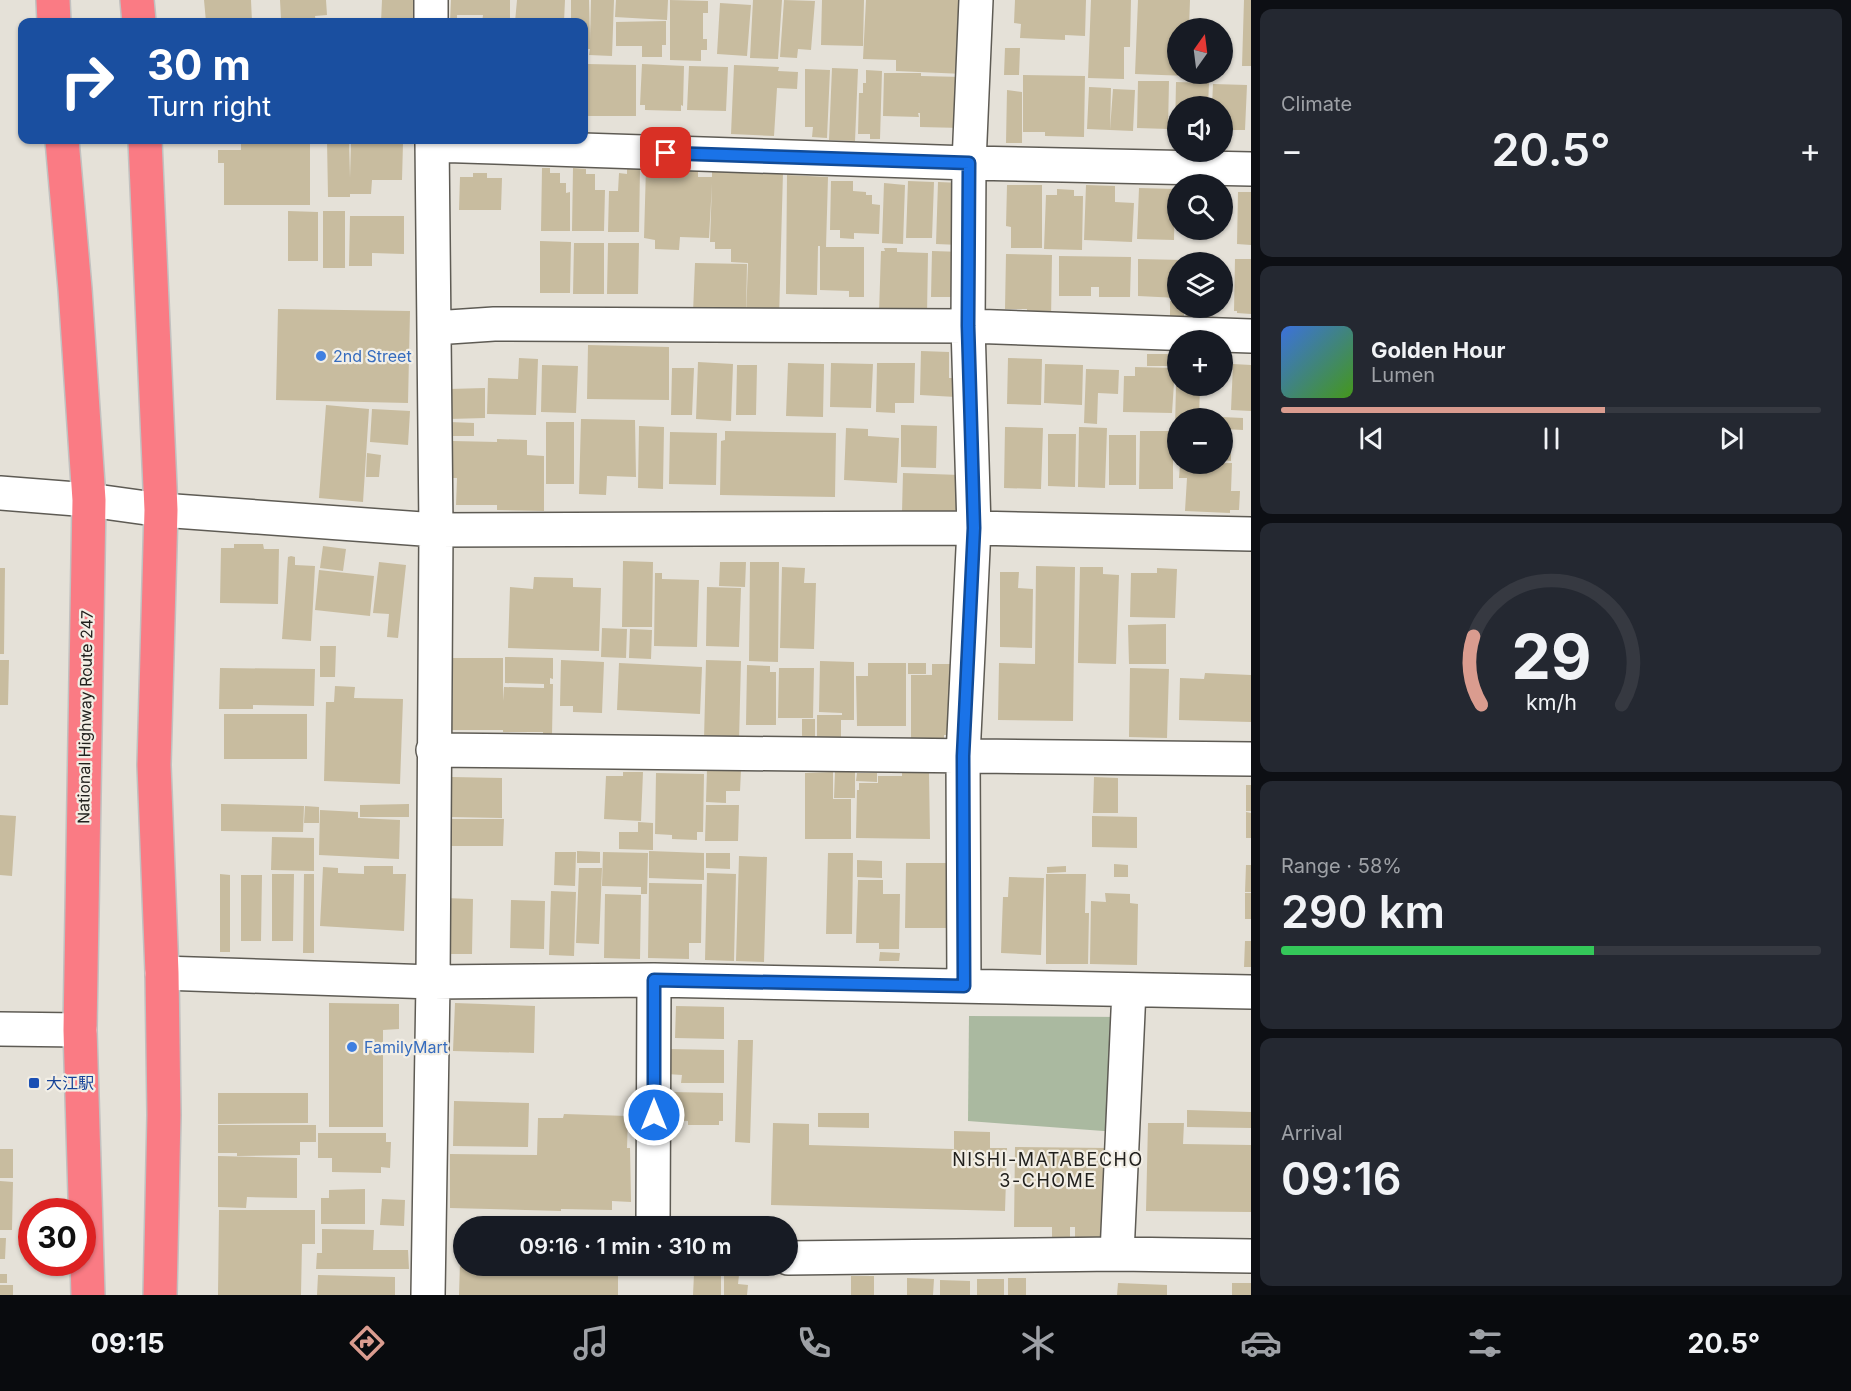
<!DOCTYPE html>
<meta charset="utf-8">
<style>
:root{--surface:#171b24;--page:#242831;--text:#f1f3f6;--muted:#9ea1a6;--line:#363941;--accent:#da9c8f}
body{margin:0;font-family:Inter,"Noto Sans JP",sans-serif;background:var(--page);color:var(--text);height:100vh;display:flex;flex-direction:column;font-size:22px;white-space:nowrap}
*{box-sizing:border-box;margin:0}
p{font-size:20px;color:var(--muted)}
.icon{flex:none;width:33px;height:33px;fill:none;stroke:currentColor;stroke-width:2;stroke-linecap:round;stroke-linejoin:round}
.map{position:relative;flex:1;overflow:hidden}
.details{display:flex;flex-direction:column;gap:9px;padding:9px;background:#0d0f14;width:600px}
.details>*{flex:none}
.top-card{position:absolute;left:18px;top:18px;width:570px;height:126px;border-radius:12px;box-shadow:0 2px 4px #0004;background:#1a4fa0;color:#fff;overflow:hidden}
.needle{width:39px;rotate:14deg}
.buttons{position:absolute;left:1167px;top:18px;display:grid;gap:12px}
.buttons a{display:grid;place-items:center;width:66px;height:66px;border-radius:50%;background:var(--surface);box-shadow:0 2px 4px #0004;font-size:30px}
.speed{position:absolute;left:18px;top:1198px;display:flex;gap:12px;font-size:30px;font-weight:700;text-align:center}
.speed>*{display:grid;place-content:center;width:78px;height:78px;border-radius:50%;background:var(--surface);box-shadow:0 2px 4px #0004;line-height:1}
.speed .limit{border:9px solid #d22;background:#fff;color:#111}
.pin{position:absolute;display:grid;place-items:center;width:51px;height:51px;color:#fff;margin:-26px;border-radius:12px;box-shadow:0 3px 9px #0006}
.me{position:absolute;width:66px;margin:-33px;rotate:0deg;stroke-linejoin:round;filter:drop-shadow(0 0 4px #0008)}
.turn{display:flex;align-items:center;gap:21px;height:126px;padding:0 30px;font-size:27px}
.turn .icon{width:78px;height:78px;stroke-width:2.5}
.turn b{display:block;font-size:42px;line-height:51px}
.big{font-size:45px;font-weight:600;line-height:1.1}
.details .tile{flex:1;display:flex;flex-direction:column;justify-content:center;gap:9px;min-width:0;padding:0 21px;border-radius:12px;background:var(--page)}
.details .dial{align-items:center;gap:0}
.dial svg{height:156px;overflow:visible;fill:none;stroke:var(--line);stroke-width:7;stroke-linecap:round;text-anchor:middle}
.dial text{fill:var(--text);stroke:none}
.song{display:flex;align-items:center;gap:18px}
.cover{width:72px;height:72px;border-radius:9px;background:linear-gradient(135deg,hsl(220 70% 55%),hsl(100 70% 35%))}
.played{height:6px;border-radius:3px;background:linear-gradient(90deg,var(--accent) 60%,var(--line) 60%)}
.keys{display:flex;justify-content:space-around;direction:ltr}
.heat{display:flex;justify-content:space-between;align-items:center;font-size:33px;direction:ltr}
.charge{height:9px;border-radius:4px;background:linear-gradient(90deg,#34c759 58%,var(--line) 0)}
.trip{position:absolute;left:453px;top:1216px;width:345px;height:60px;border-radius:30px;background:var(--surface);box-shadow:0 2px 4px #0004;font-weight:600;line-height:60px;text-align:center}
.dock{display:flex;height:96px;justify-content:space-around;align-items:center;background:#090b0e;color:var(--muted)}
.dock .icon{width:42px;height:42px}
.dock .active{color:var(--accent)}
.dock b{font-size:27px;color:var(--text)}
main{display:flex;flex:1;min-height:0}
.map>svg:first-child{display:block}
.green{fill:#aab9a0}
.building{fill:#c8bc9f}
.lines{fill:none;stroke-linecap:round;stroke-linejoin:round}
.minor-casing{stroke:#5e5b54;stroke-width:36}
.highway-casing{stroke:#c1c1c0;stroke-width:36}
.minor{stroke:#fff;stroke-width:33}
.highway{stroke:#fa7b84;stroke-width:33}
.route-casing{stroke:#114b97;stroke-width:15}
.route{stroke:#1a73e8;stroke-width:10}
.shop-dot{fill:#3f7fe0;stroke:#f2eee5;stroke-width:2}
.transit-dot{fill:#1a4fb4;stroke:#f2eee5;stroke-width:2}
.labels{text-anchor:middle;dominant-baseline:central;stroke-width:4.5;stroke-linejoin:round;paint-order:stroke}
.shop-label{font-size:16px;fill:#366cbe;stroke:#f2eee5;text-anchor:start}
.street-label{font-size:16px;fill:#21201d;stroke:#f2eee5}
.transit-label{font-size:16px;fill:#164399;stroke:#f2eee5;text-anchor:start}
.neighbourhood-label{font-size:18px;letter-spacing:1.5px;fill:#21201d;stroke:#f2eee5}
</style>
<main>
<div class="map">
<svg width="1251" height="1295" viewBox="0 0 1251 1295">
<rect width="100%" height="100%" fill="#e5e1d8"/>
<path class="green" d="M969 1016 1124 1017 1117 1132 968 1121Z"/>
<path class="building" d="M204 0H251L252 22H206Z
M280 0H326L327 15 315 16 316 22H287V19H281Z
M382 0H414L413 22H381Z
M451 0H510V22H482L483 15H457V22H450Z
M517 0H565L564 22H515Z
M571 0H589L590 42 591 0H614L612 56 589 55 590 49H584V22H571Z
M616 0H668L667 20 615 17Z
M670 0 708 1V13H703V39H707V50H701V61L670 60Z
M753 0H782L778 59 750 58Z
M784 0 815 1 811 50 798 49 797 58 780 57Z
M822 0H864L863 46 821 45Z
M866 0H962L964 74 896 71V60L863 59Z
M1015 0H1086L1085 36 1065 35V40L1020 38 1021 24 1014 23Z
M1091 0H1131L1130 47H1124V79L1088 78Z
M1138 0H1190L1189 28H1178V74H1188V76L1135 74Z
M1244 0H1251V66H1242Z
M720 3 751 5 747 56 717 54Z
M459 19 479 20V22H459Z
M666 21V45H662V57H642V46H616V22Z
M1005 48H1020L1019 75H1004Z
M587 64 636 65V116H588Z
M642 64 684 66 683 106 681 105V111L645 110V105H640Z
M734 65 779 67 778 71 798 72 797 89 777 88 774 136 731 134Z
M689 66 728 67 726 111 687 110Z
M832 68 858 69 855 141 829 140Z
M805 69 830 70 827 138 812 137 813 127H805Z
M866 70 882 71 880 139H870V134H858L859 93H863V83H866Z
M884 73H921V76L963 77 962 128 920 127V113H918L919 117 883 116Z
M1189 74H1211V79L1189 78Z
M1023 75 1085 76 1084 137 1045 136V132H1023Z
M1138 81H1169L1168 129 1137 128Z
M1176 82 1209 83 1208 106H1178V132H1175Z
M1213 84 1247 85 1245 130H1222V106H1212Z
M1089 87 1111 88 1110 130 1087 129Z
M1113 89 1135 90 1133 131 1110 130Z
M1007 90 1022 92V143H1006Z
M241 140H310V205H224V163H218V150H241Z
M327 140H349L350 178 351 143H403L402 180H372L371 194H350V197H328Z
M646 167 698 168V177H712V170L783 172 779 319 746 318 748 263 731 262V249H715V242H710L712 183 709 238 680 237 679 250 655 249V240L644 238Z
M542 168H550V173H560V183H566V193L570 192V231H541Z
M573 168 586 169V174H595V190H605L604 231H572Z
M627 168H640L639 232H608L609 191H618L619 173 627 174Z
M473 173H487V178H502L501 210H459L460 177H473Z
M787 175 828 177 826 247H864V297H849V291L820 290V246H818L817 295 786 294Z
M831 181H853V191L866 192V195H872V204L880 205 879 234 854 233V239L840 238V230H830Z
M908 181 934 182 932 238H906Z
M938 182 962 183 960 245 936 244Z
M884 183 905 185 903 244 882 243Z
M1007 185H1042V248H1011V227L1006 226Z
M1086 185 1115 186V202L1134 203 1132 242 1084 240Z
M1139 188 1175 189 1174 240 1137 239Z
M1057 189 1074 190V196H1083L1082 250 1044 249 1046 195H1057Z
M1238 192H1251V245L1237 244Z
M288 211 318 212V261H288Z
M323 211H345V268H323Z
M350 216H404V254L372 253V266H349Z
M540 241 571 242 570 293H540Z
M574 243H604V294H573Z
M608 243H639L638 294H607Z
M884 248H897V252L928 253 927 315 879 313 881 251H885Z
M932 251 963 252 961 297H931Z
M1006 254 1052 255 1051 320 1027 319V309H1005Z
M1059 256 1131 257 1130 297H1099V287H1091V296H1059Z
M1138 259 1184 260V262H1178V298L1138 296Z
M1235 259H1251V314L1237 313V311H1234Z
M695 263 747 264 746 314 693 313Z
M1170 301H1178V308H1184V324L1170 323Z
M1186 308H1207L1206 324H1185Z
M278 309 410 311 408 403 276 400Z
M588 345 669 347V400L587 399Z
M921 351 949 352V378H956V397L920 395Z
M1147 354H1172V366H1147Z
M519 358 538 359 536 415 487 414 488 378 518 379Z
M1008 358 1042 359 1041 405 1007 404Z
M698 362 733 364 731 421 696 419Z
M788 363 824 364 823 417 786 416Z
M831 363 873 364 871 408 830 407Z
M877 363H915L914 403H895V413L876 412Z
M1045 364 1083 365 1082 405 1044 403Z
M1233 364 1251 365V411L1231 410Z
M542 365 578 366 576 413 541 412Z
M737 365H757L756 415H736Z
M1135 367 1175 368 1172 413 1123 412 1124 376H1135Z
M672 368H694L692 415H671Z
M1086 369 1119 370 1118 394 1098 393 1097 424 1084 423Z
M1176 386H1200L1199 418H1178V427H1175Z
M485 388V418L449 419V389Z
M326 405 369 409 363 502 319 498Z
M372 409 410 411 408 445 370 442Z
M1222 417 1243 418V430L1222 429Z
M581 419 635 420 636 477 607 476 606 495 579 494Z
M450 422 474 423V436H450Z
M546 422H574V484H546Z
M901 425 937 426 936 468 901 467Z
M639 426 664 427 663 489 638 488Z
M1005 427 1043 428 1041 489 1004 488Z
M1079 427 1107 428 1105 488 1078 487Z
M846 428 868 429V436L899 438 897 483 844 480Z
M725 431 836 433 835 497 720 495 721 441 725 440Z
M1140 431H1173V489H1139Z
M1222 431 1227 432V446H1222Z
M670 432 717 433 716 485 669 484Z
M1048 434H1076L1075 487 1048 486Z
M1109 435H1136V485H1109Z
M497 439 527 440V455L544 456V511L497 510V505H456L457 478H453V441L497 442Z
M367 453 381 455 379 477H366Z
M1222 454H1231V461L1222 460Z
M1232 463 1231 491H1240L1239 510H1230V513L1185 511 1187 478H1179L1180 464Z
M903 473 960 475 958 508 951 514 902 513Z
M234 544H263L264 549H279L278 604 220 603 221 548H234Z
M323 546 346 549 343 571 320 568Z
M291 556 295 557V565L315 566 311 641 282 639 288 557Z
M623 561 653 562 652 627H622Z
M379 562 406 565 398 638 387 637 389 614 373 613Z
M720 562H746L745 587 719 586Z
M750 562H779L778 662 749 661Z
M1036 566 1075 567 1073 721 998 720 999 663 1035 664Z
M782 567 805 568 804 583H816L814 649 780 648Z
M1080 567H1103V574L1119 575 1116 664 1078 663Z
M0 568H5L4 654H0Z
M1157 568 1177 569 1175 618 1130 617 1131 573H1157Z
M319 570 374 576 370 616 315 610Z
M1000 572H1019L1018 588 1033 589 1032 648 1000 647Z
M655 573H662V579L699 580 697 647 654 646Z
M534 577 573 578V587L601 588 599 651 508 648 510 587 533 589Z
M707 587 741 588 739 647 706 646Z
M1166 624V664H1129L1128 625Z
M602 628 627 629 626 658 601 657Z
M630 629 652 630 651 659 629 658Z
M320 646H336L335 677H320Z
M505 657 553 658V679L550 678V684H553L552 735H543V732H503V730H452L453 658H503V701L504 687 544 688V684L505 683Z
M0 660H9L8 705H0Z
M561 660 604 662 602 713 573 712V706H560Z
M706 660 741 661 739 740 704 739Z
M820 661 854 662V720H841V741H817V715H842V713L819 712Z
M619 663 702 667 700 714 617 710Z
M868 663H906V726H857L856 676H868Z
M908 663H926V674H908Z
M932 664H956L951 735H944V739H911V675H932Z
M747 665 770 666V672H776V725H746Z
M220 668 315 669 314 706 253 705V709H219Z
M779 668H814L813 718H778Z
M1130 668 1169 669 1167 738 1129 737Z
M1205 673 1251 675V722L1179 720 1180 678 1204 679Z
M335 686 355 687 354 698 403 699 400 784 324 781 326 702H334Z
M224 714H307V759H224Z
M802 719H815V741L802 740Z
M707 769 741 770 740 791H726V803L706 802Z
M623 772H643L641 821 604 819 606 776H623Z
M833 772V799H851V839H805V773Z
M835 772H855V798H834Z
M902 772 929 773 930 839 856 838 857 790H859V783H878V776H902Z
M656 773 704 774 703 832H697V840L672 839V835L655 834Z
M857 773H877V782L856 781Z
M452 777 502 778V818L452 817Z
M1094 777 1118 778V813H1093Z
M1246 785H1251V811H1246Z
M221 804 304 806 303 832 221 831Z
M409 804V817H360V805Z
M706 805H739L738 841H705Z
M305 806 319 807V823H304Z
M320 810 358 812V818L400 820 399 859 319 855Z
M1246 812 1251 813V838H1246Z
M0 815 16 816 12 876 0 875Z
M1092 816 1137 817V848L1092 847Z
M451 819H504L503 846H450Z
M638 822 653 823V850L619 849V832H638Z
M272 837 314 838V871L271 870Z
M577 851 600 852V863H577Z
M649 851 704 853V880L649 878Z
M555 852H576L575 886 554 885Z
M603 852 648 853 647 894H641V887L602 886Z
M706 853H730V869L706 868Z
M828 853H853L852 934H826Z
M739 856 767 857 764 962 736 961Z
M857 860 882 861V878L857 877Z
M906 863H948L947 928H905Z
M1114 864 1128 865V877H1114Z
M1246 865H1251V892H1245Z
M364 866H393V874H406L404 931 320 926 323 867 338 868V873L364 874Z
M1066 866V872L1047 873V867Z
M579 868H602L599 944 576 943Z
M707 873 736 874 734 961 705 960Z
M220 874 230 875V952H220Z
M272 874H294L293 941H272Z
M304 874H314V953H303Z
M1046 874H1086L1085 913H1089L1088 964H1046Z
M241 875H262L261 941H241Z
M1009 877 1044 878 1041 955 1001 953 1003 897H1008Z
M858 880H883V894H900L899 949H879V943H856Z
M649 883 702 884 701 943H689V959L648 958Z
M551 891 576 892 574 956 549 955Z
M1105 893 1130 894V903L1138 904 1137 965 1090 964 1091 901 1106 902Z
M1245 893H1251V919H1245Z
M605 894 641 895 640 959 604 958Z
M444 898 473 899 472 954H450L444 948Z
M511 900 545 901 544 949 510 948Z
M1245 941H1251V967H1244Z
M880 952 900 953 899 961H879Z
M329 1003 399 1004V1029L383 1030V1127H329Z
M455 1003 535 1006 534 1053 453 1051Z
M676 1006 724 1007V1039L675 1038Z
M738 1040H753L750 1143 735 1142Z
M667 1049 724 1050V1083H681L682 1075 667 1074Z
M671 1092 723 1093V1121H719V1125H688V1121L671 1120Z
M218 1093H308V1123L218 1124Z
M454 1101 529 1103 528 1147 453 1146Z
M1187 1110 1251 1112V1128L1187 1127Z
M818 1113H869V1128L818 1127Z
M564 1114 628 1116 627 1148H630L631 1202 612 1201V1210L561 1209V1211L450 1208V1154L537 1155 538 1118H563Z
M773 1123 809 1124V1145L954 1149V1131L990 1132V1148H1007L1005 1211 771 1205Z
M1148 1123H1184L1183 1144 1251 1145V1212L1146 1211Z
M218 1125H316V1142H300V1155L237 1156V1153H218Z
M318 1133H386V1142H391L390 1168 381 1167V1173L332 1172V1158H318Z
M1015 1147 1108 1148 1106 1228 1101 1227V1248L1075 1247V1227H1070V1247L1052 1246V1227H1014Z
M0 1149H13V1178H0Z
M218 1156 297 1158V1198L247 1197 246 1208 218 1207Z
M0 1181 13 1182 12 1230H0Z
M365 1189V1224H321V1198H329V1190Z
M382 1199 405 1200 404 1226 380 1225Z
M219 1210H315V1244H302L301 1295H218Z
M322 1229 374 1230 373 1250H408L409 1269H316L317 1253H322Z
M0 1238H6L5 1259H0Z
M460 1262H464V1266H618V1295H459Z
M0 1274H7V1283H0Z
M694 1274H721V1295H693Z
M724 1274 739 1275 738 1284 748 1285 747 1295H724Z
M318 1275 395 1277V1295H317Z
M851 1276H874V1295H851Z
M907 1278 934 1279 933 1295H907Z
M1008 1278H1026V1295H1008Z
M977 1279H1004V1295H977Z
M940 1280 970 1281V1295H940Z
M1118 1283 1167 1285V1295H1117Z
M1232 1283H1251V1295H1232Z
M0 1285H13V1295H0Z"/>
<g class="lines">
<defs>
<path id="minor" d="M431 0V22
M432 145 969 163 1251 169
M434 328 494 324 968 326 1251 336
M0 493 89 500 161 510 436 530 974 528 1251 534
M433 750 1251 759
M162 973 433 982 654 980 1251 992
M964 986 963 756 974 528 968 326 969 163 976 0
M0 1029 80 1030
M653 1227 654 980
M1117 1254 1129 990
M788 1258 1117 1254 1251 1256
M428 1295 433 982 436 530 432 140"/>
<path id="highway" d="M53 0 54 22
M137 0 139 22
M62 140 75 289 89 500 80 1030 88 1295
M145 140 161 510 154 765 162 973 164 1115 160 1295"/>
</defs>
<use href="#minor" class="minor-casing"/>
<use href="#highway" class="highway-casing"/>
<use href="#minor" class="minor"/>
<use href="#highway" class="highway"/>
</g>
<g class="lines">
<defs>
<path id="route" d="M654 1115V980L964 986 963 756 974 528 968 326 969 163 666 153"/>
</defs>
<use href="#route" class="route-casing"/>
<use href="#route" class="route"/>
</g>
<g class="shop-dot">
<circle cx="321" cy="356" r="6"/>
<circle cx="352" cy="1047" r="6"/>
</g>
<rect class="transit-dot" x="28" y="1077" width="12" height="12" rx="3"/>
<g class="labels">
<g class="shop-label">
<text x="333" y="356">2nd Street</text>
<text x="364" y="1047">FamilyMart</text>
</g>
<g class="street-label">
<text transform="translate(85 717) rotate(-89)">National Highway Route 247</text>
</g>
<g class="transit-label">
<text x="46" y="1083">大江駅</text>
</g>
<g class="neighbourhood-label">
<text x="1048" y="1159">NISHI-MATABECHO<tspan x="1048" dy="21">3-CHOME</tspan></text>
</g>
</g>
</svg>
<div class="buttons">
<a><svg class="needle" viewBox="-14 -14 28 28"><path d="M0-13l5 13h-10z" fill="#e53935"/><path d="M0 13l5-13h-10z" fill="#9ea1a6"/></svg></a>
<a><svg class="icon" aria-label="sound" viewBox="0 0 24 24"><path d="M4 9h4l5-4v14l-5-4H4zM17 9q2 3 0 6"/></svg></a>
<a><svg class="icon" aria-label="search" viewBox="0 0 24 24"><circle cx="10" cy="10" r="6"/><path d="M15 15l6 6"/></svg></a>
<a><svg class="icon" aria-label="layers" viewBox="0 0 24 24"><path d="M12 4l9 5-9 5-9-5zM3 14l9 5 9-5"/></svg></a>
<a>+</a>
<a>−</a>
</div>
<div class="speed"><div class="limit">30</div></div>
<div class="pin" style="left:666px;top:153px;background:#d93025"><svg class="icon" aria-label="arrive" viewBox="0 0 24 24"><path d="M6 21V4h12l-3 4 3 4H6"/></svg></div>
<svg class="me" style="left:654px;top:1115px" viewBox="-20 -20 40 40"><circle r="17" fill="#1a73e8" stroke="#fff" stroke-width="3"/><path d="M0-11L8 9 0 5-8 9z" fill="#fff"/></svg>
<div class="trip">09:16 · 1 min · 310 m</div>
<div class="top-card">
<div class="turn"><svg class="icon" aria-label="right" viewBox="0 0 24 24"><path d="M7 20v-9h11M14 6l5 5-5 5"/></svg><div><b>30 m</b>Turn right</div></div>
</div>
</div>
<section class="details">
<div class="tile"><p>Climate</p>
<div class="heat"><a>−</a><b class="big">20.5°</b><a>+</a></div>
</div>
<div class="tile">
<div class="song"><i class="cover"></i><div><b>Golden Hour</b><p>Lumen</p></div></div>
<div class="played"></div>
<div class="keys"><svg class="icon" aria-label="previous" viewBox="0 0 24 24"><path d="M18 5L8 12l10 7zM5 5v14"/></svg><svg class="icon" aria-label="pause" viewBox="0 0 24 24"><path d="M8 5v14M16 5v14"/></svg><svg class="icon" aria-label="next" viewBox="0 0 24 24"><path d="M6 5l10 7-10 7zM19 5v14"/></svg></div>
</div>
<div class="tile dial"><svg viewBox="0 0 100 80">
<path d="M14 69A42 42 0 1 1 86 69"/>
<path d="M14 69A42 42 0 0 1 10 34" stroke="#da9c8f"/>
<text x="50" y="56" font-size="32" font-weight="700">29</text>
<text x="50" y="72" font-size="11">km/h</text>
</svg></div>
<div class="tile"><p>Range · 58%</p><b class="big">290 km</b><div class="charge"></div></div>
<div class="tile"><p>Arrival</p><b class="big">09:16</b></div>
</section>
</main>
<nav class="dock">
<b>09:15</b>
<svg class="icon active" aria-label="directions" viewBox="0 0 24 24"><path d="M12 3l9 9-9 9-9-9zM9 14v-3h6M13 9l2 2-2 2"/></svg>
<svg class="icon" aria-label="music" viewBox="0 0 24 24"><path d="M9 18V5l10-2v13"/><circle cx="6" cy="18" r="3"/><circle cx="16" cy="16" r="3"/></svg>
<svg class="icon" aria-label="phone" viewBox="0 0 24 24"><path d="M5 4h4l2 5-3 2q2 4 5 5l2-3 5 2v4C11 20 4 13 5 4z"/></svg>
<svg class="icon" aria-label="climate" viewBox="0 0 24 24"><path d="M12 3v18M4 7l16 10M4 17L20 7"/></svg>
<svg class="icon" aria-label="car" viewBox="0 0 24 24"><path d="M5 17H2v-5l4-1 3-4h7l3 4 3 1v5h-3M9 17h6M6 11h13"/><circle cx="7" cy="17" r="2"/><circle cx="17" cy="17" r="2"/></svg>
<svg class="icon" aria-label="filters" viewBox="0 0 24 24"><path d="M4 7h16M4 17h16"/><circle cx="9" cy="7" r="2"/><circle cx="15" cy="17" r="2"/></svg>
<b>20.5°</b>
</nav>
